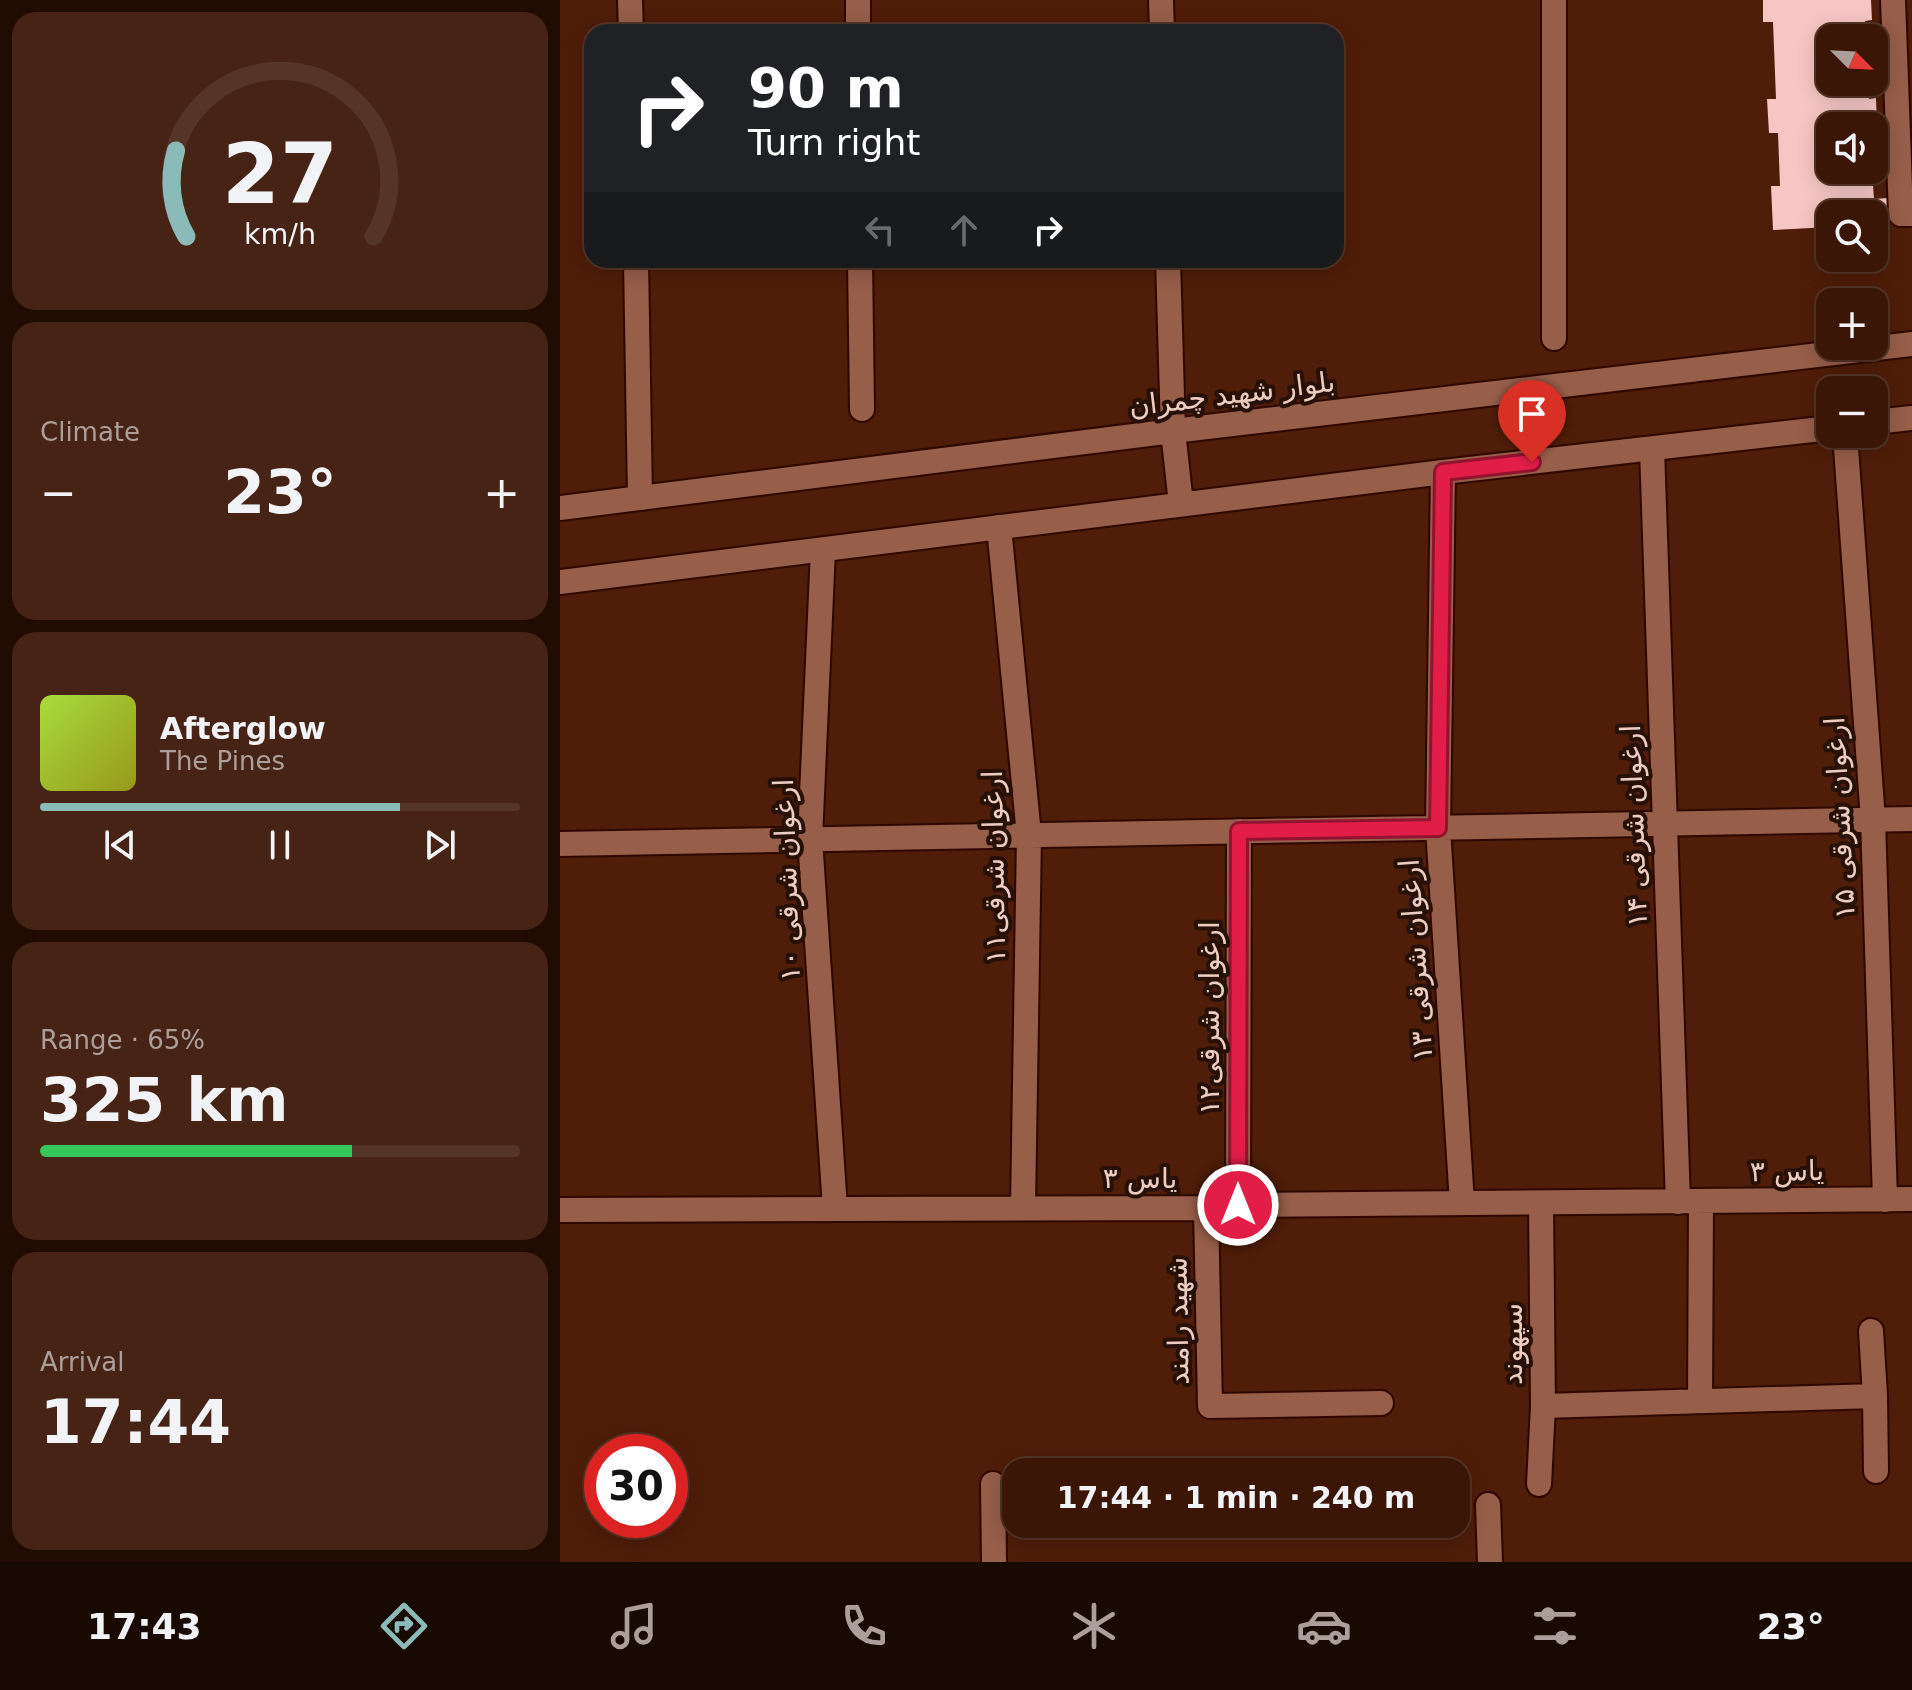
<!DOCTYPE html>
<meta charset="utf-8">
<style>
:root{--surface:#3b1606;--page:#462314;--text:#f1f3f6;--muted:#ac9f9b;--line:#543528;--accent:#8bbbb9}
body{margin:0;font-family:"DejaVu Sans",Vazirmatn,sans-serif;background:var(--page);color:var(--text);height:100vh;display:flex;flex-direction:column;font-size:30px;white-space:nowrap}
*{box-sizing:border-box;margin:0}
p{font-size:26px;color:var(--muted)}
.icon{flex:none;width:44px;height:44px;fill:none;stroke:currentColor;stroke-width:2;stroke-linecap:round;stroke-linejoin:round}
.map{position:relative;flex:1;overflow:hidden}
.drawer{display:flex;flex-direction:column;gap:12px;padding:12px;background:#200c03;width:560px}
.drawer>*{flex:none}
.top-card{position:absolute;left:24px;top:24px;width:760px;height:244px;border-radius:24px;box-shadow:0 4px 20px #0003,0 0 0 2px var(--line);background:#202124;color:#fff;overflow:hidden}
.needle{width:52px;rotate:114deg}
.buttons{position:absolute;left:1256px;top:24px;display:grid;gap:16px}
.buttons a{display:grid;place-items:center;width:72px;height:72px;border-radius:16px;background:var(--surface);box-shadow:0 4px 20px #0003,0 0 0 2px var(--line);font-size:40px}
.speed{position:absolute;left:24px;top:1434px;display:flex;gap:16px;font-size:40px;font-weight:700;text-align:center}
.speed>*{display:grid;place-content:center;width:104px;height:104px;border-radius:50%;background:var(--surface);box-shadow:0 4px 20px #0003,0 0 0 2px var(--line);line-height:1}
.speed .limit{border:12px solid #d22;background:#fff;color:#111}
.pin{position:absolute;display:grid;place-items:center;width:68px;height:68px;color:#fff;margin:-82px -34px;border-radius:50% 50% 50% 0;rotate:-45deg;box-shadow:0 0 8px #0007}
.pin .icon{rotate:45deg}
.me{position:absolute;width:88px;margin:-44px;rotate:0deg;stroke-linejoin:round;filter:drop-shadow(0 0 6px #0008)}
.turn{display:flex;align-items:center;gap:28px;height:168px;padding:0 32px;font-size:36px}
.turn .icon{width:104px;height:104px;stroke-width:2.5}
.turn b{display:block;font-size:56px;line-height:68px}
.lanes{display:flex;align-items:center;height:76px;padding:0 32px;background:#0003;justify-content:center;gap:40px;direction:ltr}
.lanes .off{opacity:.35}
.big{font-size:60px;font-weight:800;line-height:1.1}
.drawer .tile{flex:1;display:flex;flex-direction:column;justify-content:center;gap:12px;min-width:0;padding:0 28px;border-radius:24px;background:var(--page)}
.drawer .dial{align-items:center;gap:0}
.dial svg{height:208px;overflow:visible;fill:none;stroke:var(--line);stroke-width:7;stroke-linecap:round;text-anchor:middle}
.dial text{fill:var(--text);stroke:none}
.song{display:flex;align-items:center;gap:24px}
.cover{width:96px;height:96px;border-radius:12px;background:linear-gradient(135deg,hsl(80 70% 55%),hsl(60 70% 35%))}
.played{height:8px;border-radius:4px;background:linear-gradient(90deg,var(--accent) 75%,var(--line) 75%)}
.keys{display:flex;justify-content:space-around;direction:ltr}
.heat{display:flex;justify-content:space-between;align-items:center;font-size:44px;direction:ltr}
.charge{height:12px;border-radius:6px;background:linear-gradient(90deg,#34c759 65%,var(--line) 0)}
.trip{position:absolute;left:442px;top:1458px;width:468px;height:80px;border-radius:24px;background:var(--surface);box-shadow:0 4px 20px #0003,0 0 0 2px var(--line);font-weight:800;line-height:80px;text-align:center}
.dock{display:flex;height:128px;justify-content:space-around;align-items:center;background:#180902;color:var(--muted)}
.dock .icon{width:56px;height:56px}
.dock .current{color:var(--accent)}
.dock b{font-size:36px;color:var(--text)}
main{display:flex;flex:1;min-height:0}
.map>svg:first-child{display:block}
.building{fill:#f6c6c4}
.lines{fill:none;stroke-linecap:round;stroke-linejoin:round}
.street-casing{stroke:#2e0800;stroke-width:28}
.secondary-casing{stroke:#2e0800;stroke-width:28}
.street{stroke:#975e49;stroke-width:24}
.secondary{stroke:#975e49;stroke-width:24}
.route-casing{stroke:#92132f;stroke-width:20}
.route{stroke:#e11d48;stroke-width:14}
.labels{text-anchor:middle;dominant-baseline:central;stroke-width:8;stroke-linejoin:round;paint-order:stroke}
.street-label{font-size:28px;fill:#eecdc1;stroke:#261007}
</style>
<main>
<section class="drawer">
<div class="tile dial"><svg viewBox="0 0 100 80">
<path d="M14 69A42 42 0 1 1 86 69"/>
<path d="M14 69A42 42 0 0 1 10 36" stroke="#8bbbb9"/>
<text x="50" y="56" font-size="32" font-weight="700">27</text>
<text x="50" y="72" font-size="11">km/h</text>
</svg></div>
<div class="tile"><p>Climate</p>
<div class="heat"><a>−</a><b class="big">23°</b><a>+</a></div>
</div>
<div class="tile">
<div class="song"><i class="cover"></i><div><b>Afterglow</b><p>The Pines</p></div></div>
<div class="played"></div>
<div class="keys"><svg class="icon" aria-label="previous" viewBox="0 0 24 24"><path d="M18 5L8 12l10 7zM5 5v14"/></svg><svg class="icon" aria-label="pause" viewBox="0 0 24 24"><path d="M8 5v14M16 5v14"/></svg><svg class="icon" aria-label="next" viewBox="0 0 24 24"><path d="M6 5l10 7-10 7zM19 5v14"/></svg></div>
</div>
<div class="tile"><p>Range · 65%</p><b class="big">325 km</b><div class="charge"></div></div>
<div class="tile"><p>Arrival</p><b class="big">17:44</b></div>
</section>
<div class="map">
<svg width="1352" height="1562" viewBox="0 0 1352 1562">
<rect width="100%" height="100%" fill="#4f1d08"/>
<path class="building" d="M1203 0H1311L1312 20 1305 21 1306 38H1270V82H1308L1309 99 1316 98 1317 128 1270 126V170H1312L1314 199 1328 198 1329 224 1314 225V214H1270V227L1213 230 1211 186H1220L1218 133H1209L1207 99H1216L1213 22H1203Z"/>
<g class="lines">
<defs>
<path id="street" d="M70 0 71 32
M298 0V32
M1333 0 1341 214H1352
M76 260 80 498
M300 260 302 409
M994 338V0
M1285 434 1313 820 1325 1200
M1092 449 1118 1202
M883 472 878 828 902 1203
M439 527 469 835 463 1207
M263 550 250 839 275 1208
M0 844 1352 819
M678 1205 679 831
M646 1208 650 1406 821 1403
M0 1210 646 1208 678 1205 1352 1199
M1311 1331 1315 1396 1316 1471
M1140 1401 1141 1202
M983 1406 1315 1396
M433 1484 434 1562
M979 1484 983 1406 981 1203
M928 1505 930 1562"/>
<path id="secondary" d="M601 0 602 32
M608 260 613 431 621 504
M1314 422 1352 418
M0 508 613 431 1352 344
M0 582 883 472 1270 428"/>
</defs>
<use href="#street" class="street-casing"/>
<use href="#secondary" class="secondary-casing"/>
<use href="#street" class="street"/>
<use href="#secondary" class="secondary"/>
</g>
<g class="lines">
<defs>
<path id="route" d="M678 1205 679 831 878 828 883 472 972 462"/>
</defs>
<use href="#route" class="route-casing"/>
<use href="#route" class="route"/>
</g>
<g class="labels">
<g class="street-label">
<text transform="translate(672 394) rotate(-7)">بلوار شهید چمران</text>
<text transform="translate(1280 818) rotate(-93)">ارغوان شرقی ۱۵</text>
<text transform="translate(1074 826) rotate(-92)">ارغوان شرقی ۱۴</text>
<text transform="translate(434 867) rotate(-91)">ارغوان شرقی۱۱</text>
<text transform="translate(227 880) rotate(-92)">ارغوان شرقی ۱۰</text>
<text transform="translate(856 960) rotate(-94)">ارغوان شرقی ۱۳</text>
<text transform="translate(649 1018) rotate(-90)">ارغوان شرقی۱۲</text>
<text transform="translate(1227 1171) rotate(-1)">یاس ۳</text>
<text x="580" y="1178">یاس ۳</text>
<text transform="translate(618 1321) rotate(-91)">شهید رامند</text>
<text transform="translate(952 1344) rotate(-90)">سپهوند</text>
</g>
</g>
</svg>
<div class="buttons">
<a><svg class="needle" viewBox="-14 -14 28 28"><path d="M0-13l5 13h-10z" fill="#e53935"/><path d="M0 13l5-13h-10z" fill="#ac9f9b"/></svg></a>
<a><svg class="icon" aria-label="sound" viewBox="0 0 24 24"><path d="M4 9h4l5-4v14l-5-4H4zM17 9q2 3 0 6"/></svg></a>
<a><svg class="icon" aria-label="search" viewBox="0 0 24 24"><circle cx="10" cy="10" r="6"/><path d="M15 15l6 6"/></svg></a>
<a>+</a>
<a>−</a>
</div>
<div class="speed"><div class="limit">30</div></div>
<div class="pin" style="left:972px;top:462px;background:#d93025"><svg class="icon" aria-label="arrive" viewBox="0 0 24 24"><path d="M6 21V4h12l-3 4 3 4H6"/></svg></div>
<svg class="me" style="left:678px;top:1205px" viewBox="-20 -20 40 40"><circle r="17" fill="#e11d48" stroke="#fff" stroke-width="3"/><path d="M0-11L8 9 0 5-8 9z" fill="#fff"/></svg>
<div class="trip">17:44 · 1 min · 240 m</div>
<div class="top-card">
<div class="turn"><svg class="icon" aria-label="right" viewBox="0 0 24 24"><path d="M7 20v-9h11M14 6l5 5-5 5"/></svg><div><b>90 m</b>Turn right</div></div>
<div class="lanes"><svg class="icon off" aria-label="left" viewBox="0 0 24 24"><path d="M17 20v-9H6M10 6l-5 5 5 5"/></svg><svg class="icon off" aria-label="ahead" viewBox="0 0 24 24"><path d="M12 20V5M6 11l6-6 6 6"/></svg><svg class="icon" aria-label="right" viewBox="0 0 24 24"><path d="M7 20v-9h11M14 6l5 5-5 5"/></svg></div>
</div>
</div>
</main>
<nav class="dock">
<b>17:43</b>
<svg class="icon current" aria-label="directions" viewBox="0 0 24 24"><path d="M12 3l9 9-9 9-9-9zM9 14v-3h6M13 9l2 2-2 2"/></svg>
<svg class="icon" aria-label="music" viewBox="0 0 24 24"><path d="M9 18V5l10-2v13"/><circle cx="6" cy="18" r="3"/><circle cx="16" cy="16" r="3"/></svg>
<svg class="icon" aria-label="phone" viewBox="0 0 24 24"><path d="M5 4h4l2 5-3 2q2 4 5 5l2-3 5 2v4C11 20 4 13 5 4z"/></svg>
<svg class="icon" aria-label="climate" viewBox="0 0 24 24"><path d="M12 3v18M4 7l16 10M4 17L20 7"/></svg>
<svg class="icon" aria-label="car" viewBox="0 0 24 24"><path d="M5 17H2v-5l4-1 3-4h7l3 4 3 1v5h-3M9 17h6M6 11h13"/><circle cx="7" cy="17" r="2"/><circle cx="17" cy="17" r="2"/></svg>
<svg class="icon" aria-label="filters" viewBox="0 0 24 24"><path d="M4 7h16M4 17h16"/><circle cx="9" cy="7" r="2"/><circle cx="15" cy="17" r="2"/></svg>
<b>23°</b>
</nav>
